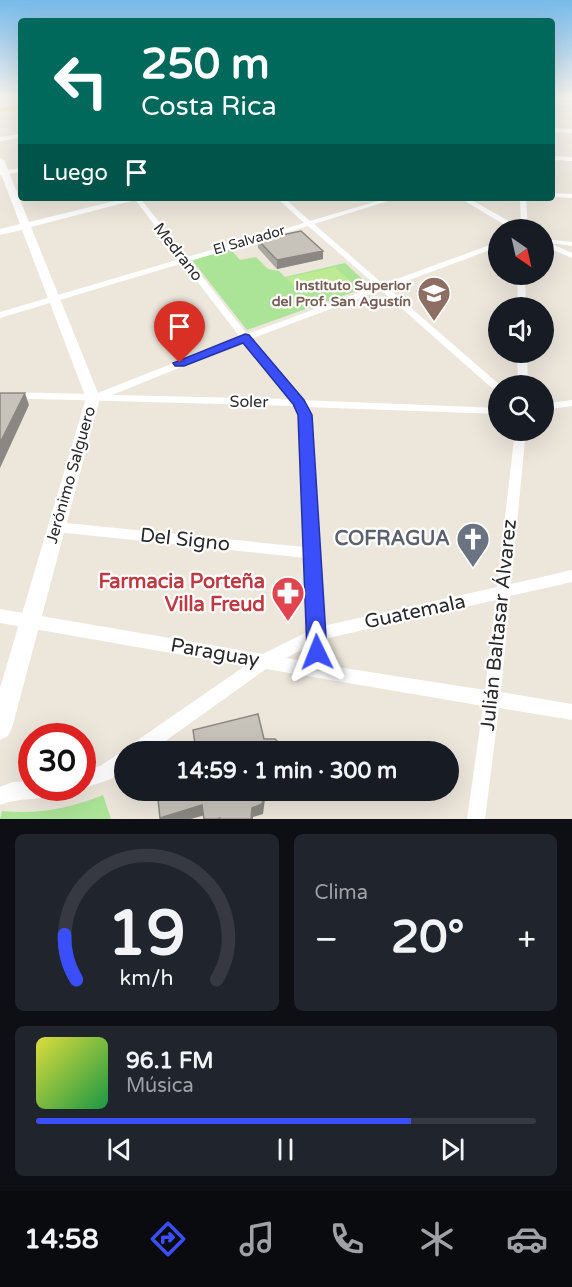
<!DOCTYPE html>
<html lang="es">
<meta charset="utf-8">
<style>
:root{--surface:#171b24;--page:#20242c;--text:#f1f3f6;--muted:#9ea1a6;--line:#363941;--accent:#3a4ffa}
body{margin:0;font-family:"Varela Round",sans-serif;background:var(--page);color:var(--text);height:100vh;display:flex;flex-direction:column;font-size:22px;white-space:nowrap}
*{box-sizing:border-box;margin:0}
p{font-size:20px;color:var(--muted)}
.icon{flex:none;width:33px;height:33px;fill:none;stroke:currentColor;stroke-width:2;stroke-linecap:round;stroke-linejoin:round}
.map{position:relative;height:819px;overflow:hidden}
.drawer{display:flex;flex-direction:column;gap:15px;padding:15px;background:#0d0f14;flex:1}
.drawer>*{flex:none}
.banner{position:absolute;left:18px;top:18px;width:537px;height:183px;border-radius:6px;box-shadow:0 6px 24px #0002;background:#00695c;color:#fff;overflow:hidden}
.needle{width:39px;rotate:146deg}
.buttons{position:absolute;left:488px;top:219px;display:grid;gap:12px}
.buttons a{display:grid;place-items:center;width:66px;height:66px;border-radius:50%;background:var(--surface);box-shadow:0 6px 24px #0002;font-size:30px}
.speed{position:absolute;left:18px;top:723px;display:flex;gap:12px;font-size:30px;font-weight:700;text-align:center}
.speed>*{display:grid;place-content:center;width:78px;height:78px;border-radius:50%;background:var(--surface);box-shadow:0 6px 24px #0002;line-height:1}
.speed .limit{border:9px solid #d22;background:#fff;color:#111}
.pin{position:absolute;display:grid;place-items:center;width:51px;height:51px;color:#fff;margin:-62px -26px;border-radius:50% 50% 50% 0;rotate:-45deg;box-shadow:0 0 6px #0007}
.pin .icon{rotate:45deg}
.me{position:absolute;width:66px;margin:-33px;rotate:358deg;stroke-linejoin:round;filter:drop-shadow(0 0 4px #0008)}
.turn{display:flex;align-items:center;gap:21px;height:126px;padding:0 24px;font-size:27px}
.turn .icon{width:78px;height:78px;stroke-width:2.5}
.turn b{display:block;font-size:42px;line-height:51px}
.then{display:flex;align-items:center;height:57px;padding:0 24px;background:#0003;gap:12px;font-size:22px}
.big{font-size:45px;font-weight:700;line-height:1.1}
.drawer .card{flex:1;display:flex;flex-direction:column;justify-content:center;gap:9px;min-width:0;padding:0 21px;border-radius:9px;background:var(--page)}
.drawer .dial{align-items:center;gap:0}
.dial svg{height:156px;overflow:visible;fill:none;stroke:var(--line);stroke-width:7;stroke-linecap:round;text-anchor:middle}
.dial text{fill:var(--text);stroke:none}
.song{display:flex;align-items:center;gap:18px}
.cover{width:72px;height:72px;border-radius:9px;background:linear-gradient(135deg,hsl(60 70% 55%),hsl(140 70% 35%))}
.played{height:6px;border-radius:3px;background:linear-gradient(90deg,var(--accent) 75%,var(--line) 75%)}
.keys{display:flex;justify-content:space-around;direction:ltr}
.heat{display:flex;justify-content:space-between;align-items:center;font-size:33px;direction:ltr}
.drawer .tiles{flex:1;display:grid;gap:15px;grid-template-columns:1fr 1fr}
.card:last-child{grid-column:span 2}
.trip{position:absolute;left:114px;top:741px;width:345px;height:60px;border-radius:30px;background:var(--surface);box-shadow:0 6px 24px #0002;font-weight:700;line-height:60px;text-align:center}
.menu{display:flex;height:96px;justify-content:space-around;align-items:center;background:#090b0e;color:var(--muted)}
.menu .icon{width:42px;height:42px}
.menu .on{color:var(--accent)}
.menu b{font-size:27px;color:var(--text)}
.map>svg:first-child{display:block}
.green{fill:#abe397}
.pitch{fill:#beea93}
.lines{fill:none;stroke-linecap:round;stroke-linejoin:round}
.street{fill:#fff;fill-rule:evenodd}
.secondary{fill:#fff;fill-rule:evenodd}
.primary{fill:#f1d95b;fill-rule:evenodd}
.wall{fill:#aba8a1}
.shaded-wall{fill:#8b8883}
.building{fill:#c7c3bb;stroke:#8b8883;stroke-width:1.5}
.route{fill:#3a4ffa;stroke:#2633a2;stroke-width:1.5}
.labels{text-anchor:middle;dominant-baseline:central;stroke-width:4.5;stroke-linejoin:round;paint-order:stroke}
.far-street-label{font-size:14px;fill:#292929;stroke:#fff}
.far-education-label{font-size:14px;font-weight:bold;fill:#785e54;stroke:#fff;text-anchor:end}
.street-label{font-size:16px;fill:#292929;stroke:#fff}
.near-worship-label{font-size:20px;font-weight:bold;fill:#5b616d;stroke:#fff;text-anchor:end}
.near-street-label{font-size:20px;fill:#292929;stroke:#fff}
.near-health-label{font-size:20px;font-weight:bold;fill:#be3a42;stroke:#fff;text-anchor:end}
</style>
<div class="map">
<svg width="572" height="819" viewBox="0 0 572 819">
<rect width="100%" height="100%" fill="#ece6db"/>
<path class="green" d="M230 249 240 260 256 257 268 269 279 271 285 277 345 263 370 286 247 330 192 260Z
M103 795 111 819H0L2 811C36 815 72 808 103 795Z"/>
<path class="pitch" d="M335 267 352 282 301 294 286 278Z"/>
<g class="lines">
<path class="street" d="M552 103H572V105H552Z
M552 128 572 129V133L552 132Z
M21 134V138L0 141V137Z
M21 168V172L0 175V171Z
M552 193 572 194V198L552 197Z
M134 198H140L187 257 304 223 277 198H284L310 221 388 198H398L314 224 383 284 498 242V247L388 288 501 386H498V391L494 390 381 290 251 339 302 400 498 408V414L306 407 310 415 323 626 497 587 515 430H526L511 584 572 570V582L510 596 501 692 572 704V720L499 708 485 819H467L483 706 266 669 150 752H124V769L111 779 82 789 79 788H82V771L100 766 124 750 127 751 129 746 245 666 0 623V609L263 654 309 631 306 558 56 532 51 531 50 527 51 523 56 522 305 547 300 415 295 406 0 398V392L95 394 240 337 183 263 0 318V312L180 259ZM308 226 377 286 247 334 190 261ZM243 342 290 399 112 395ZM496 600 485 690 325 665 324 639ZM309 646 310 662 286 658Z
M460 198H468L521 228 520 198H526L528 230H513Z
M546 239 572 242V246L550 243 572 253V258L543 246V241L546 242Z
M517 274H525L526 308H518Z
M517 352H527L528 386H518Z
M572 400V406L543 410V404Z
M32 781V788H59L56 794C39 801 20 797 0 805V787L13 782Z"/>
<path class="secondary" d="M552 156 572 157V161L552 160Z
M0 158 4 160 29 222 127 198H143L31 227 100 398 12 728 8 736 0 740V688L86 398 22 230 0 235V229L20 224 0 171Z"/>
<path class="primary" d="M21 105V109L0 112V108Z"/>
</g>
<path class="wall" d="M258 240 323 251V259L277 269 258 248Z"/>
<path class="shaded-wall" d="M323 251V259L277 269V260Z
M25 393 29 405 0 468V443Z
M265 790H274V795L265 799 263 814 253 817V819H251L252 808Z
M202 805 205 815 191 819H160V818Z"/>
<path class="building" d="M301 231 323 251 277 260 258 240Z
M0 393H25L0 443Z
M258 714 264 739H275L281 745V752H167L195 744 193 730Z
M157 790H265L262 804 252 808 251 819H221L220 818 217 819H204L202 805 160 818Z"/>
<linearGradient id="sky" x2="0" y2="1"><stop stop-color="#77baea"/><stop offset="0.46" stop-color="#f6f4ef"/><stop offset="1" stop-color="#f6f4ef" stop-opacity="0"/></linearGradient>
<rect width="572" height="211" fill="url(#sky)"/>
<path class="route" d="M245 334 249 335 304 400 312 415 327 652 324 659 317 662 310 659 307 652 298 415 293 404 243 343 184 366H175L173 363Z"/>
<defs>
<symbol id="university-pin" viewBox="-11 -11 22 30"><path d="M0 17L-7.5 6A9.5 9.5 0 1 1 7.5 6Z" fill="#8d6e63" stroke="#fff"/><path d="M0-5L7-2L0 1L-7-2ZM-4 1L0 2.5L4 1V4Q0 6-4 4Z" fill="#fff"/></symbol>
<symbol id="church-pin" viewBox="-11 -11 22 30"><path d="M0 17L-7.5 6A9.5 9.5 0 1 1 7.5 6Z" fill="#6b7280" stroke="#fff"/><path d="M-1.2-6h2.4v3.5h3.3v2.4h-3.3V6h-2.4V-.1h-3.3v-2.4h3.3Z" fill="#fff"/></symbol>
<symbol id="pharmacy-pin" viewBox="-11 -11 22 30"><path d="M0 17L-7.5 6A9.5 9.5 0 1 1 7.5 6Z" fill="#e0444e" stroke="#fff"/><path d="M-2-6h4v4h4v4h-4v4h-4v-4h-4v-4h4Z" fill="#fff"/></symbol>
</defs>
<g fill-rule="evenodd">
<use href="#university-pin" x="415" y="274" width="38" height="52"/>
<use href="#church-pin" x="454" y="520" width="38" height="52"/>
<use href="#pharmacy-pin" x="269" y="574" width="38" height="52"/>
</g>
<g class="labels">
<g class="far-street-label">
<text transform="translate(249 240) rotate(-16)">El Salvador</text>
</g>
<g class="far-education-label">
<text x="411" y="285">Instituto Superior<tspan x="411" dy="16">del Prof. San Agustín</tspan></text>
</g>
<g class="street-label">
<text transform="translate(178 252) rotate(52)">Medrano</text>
<text transform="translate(249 402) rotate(1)">Soler</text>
<text transform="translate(71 475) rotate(-74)">Jerónimo Salguero</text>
</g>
<g class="near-worship-label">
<text x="450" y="539">COFRAGUA</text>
</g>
<g class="near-street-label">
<text transform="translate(185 540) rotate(6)">Del Signo</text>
<text transform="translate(415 612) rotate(-12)">Guatemala</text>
<text transform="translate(499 625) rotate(-84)">Julián Baltasar Álvarez</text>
<text transform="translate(215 653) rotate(10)">Paraguay</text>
</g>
<g class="near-health-label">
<text x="265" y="582">Farmacia Porteña<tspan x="265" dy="23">Villa Freud</tspan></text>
</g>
</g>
</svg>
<div class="buttons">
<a><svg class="needle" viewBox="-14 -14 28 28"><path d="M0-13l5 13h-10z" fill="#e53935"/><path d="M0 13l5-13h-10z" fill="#9ea1a6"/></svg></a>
<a><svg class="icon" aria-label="sound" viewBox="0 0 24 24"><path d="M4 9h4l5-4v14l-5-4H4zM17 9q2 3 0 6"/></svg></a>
<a><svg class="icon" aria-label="search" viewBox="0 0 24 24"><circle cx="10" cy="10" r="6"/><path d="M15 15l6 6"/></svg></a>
</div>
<div class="speed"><div class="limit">30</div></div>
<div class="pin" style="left:180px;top:363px;background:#d93025"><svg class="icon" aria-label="arrive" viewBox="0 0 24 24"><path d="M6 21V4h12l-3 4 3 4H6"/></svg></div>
<svg class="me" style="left:317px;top:652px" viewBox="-20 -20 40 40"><path d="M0-17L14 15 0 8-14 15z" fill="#3a4ffa" stroke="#fff" stroke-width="4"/></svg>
<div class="trip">14:59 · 1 min · 300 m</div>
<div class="banner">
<div class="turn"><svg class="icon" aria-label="left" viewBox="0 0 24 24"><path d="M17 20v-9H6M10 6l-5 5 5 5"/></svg><div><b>250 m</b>Costa Rica</div></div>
<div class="then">Luego<svg class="icon" aria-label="arrive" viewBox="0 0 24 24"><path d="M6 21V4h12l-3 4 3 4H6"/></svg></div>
</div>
</div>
<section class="drawer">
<div class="tiles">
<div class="card dial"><svg viewBox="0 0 100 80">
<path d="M14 69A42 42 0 1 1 86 69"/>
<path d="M14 69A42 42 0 0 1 8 46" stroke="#3a4ffa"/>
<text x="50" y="56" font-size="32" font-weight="700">19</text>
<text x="50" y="72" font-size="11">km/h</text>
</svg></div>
<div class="card"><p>Clima</p>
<div class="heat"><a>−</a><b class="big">20°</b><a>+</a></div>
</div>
<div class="card">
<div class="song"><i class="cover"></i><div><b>96.1 FM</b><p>Música</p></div></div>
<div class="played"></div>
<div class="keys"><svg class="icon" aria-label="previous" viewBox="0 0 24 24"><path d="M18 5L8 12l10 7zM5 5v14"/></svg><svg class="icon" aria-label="pause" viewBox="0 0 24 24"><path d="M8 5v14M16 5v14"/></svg><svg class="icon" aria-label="next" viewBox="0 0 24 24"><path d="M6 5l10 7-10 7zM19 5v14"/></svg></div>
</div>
</div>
</section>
<nav class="menu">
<b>14:58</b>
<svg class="icon on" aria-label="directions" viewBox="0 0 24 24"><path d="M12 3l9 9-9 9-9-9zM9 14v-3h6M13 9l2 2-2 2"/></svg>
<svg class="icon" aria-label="music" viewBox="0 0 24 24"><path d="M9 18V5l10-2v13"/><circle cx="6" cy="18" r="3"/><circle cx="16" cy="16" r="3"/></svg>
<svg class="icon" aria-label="phone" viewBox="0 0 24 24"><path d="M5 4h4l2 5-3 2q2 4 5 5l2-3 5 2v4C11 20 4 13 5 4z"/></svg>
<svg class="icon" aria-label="climate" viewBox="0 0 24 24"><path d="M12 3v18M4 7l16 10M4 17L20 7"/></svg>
<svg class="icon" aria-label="car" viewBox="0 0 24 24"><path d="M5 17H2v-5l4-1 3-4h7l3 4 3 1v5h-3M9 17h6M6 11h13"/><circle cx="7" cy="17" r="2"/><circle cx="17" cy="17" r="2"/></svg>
</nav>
